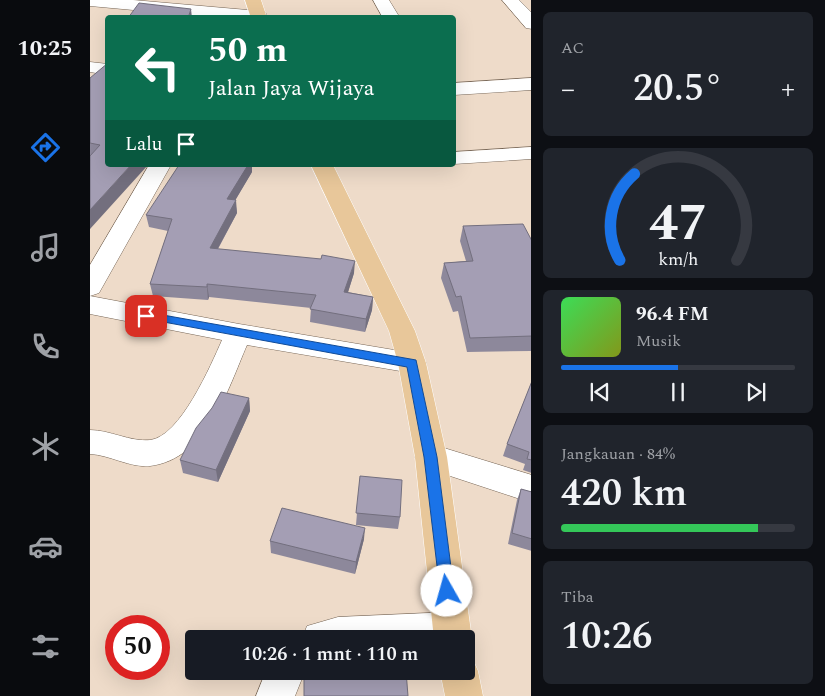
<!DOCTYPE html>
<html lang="id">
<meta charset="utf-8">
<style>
:root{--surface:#171b24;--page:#20242c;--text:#f1f3f6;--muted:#9ea1a6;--line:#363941;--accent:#1a73e8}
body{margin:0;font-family:Spectral,serif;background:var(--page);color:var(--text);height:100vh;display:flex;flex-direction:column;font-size:19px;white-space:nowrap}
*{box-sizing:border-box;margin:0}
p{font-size:16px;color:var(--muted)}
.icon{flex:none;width:28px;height:28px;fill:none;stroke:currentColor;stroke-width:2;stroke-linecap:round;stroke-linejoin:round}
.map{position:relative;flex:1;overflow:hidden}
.side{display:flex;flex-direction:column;gap:12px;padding:12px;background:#0d0f14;width:294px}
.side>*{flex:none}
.banner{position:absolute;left:15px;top:15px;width:351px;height:152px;border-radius:5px;box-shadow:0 5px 20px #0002;background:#0b6e4f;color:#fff;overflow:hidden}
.speed{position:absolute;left:15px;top:615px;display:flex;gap:10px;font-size:25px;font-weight:700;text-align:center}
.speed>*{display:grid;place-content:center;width:65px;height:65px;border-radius:50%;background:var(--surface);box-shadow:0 5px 20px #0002;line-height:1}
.speed .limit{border:8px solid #d22;background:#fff;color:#111}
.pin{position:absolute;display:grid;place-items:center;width:42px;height:42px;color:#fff;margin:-21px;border-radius:10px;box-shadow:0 2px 8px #0006}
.me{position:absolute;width:55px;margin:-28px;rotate:353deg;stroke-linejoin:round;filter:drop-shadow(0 0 4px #0008)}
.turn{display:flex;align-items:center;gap:18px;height:105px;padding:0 20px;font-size:22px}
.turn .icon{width:65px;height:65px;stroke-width:2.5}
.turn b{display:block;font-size:35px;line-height:42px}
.then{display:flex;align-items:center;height:48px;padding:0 20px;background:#0003;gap:10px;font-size:19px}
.big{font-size:38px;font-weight:600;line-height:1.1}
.side .tile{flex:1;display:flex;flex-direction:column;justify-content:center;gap:8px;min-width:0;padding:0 18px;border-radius:8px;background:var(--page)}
.side .dial{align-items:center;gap:0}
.dial svg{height:130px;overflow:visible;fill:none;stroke:var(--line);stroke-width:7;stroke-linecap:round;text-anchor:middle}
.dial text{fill:var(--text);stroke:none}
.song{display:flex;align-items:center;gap:15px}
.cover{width:60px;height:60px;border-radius:8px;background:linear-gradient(135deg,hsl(130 70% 55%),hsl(70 70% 35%))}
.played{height:5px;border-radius:2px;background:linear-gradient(90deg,var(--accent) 50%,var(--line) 50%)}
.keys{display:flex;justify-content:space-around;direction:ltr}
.heat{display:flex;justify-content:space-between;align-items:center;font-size:28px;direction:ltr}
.charge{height:8px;border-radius:4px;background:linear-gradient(90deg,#34c759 84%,var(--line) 0)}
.trip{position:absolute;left:95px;top:630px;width:290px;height:50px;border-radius:5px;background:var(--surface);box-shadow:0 5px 20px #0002;font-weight:600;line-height:50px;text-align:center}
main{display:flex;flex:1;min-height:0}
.dock{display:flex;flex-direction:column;width:90px;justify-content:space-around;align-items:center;background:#090b0e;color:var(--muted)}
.dock .icon{width:35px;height:35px}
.dock .current{color:var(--accent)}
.dock b{font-size:22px;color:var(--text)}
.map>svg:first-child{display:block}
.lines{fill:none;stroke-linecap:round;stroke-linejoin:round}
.minor-casing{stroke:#766555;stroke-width:1}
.major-casing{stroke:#fff;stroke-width:1}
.minor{fill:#fff;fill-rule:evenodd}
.major{fill:#e8c79a;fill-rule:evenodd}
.wall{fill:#8d889b}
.shaded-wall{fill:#736f7e}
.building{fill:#a49eb4;stroke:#736f7e}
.route{fill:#1a73e8;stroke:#114b97}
</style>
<main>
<nav class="dock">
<b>10:25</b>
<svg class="icon current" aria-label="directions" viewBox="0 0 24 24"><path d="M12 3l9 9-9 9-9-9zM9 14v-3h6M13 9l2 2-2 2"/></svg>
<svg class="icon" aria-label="music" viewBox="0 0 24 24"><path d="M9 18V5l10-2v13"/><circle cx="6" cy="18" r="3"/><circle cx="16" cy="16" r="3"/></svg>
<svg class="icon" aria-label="phone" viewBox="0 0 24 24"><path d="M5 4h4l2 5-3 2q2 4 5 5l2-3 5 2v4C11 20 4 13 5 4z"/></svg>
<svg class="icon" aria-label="climate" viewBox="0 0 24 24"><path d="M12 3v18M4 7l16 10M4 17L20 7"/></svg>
<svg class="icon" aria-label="car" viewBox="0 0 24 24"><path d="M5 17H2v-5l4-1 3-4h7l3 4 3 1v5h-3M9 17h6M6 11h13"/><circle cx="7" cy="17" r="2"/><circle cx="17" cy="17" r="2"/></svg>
<svg class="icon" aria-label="filters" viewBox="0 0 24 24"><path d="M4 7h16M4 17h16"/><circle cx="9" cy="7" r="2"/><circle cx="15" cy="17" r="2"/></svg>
</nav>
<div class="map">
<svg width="442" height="696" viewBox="0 0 442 696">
<rect width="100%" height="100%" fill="#eedbc9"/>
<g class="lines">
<defs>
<path id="minor" d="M0 0H43L169 11 175 12 177 16 130 18 0 6Z
M283 0H299L310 18H293Z
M412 0H429L442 13V29L436 28Z
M0 62 18 64V75L0 72Z
M442 78V90L364 95V83Z
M442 147V159L364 164V152Z
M59 165H81L9 293 0 296V265Z
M0 296 149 324 322 353 332 356 336 363 332 370 322 373 157 345C138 389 117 459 60 466 40 468 20 455 0 454V430C20 430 40 442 60 440 90 437 121 365 132 340L0 314Z
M341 444 442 475V503L330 466 325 457 330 448Z
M362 612 375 617 380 630 376 640 212 639 217 626 248 617Z
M176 671H215L205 696H166Z"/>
<path id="major" d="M155 0H171L177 18H161Z
M221 165H243L325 331 336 363 357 457 382 639 376 652V639H344L325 457 308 363 299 331Z
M376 655 382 658 388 671 393 696H355L350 671H376Z"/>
</defs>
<use href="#minor" class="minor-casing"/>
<use href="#major" class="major-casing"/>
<use href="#minor" class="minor"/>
<use href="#major" class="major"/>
</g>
<path class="wall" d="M0 78 18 165 0 229Z
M162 172 145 200 147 213 128 249 264 273 258 292 283 297 282 310 275 332 220 322 221 308 119 297 118 300 63 296 60 284 78 231 59 227 56 215Z
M373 226 442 241V351L377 352 368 311 363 312 351 278 354 263 376 261 370 241Z
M442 381V473L433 470 435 464 413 456 417 444Z
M159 398 160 411 128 482 93 473 90 460Z
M270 476 310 517 308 529 266 525Z
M431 489 442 492V551L418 544 427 500Z
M274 539 265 574 181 553 180 541Z"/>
<path class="shaded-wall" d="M101 9 102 18H98Z
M41 165H58L0 229V210Z
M157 165H162V172L139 211 137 199Z
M146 200 147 213 121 261 120 248Z
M265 261 264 273 254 305V292Z
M117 284 119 297 118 300 117 287Z
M283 297 282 310 275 332 276 319Z
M159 398 160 411 128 482 126 470Z
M275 528 274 539 265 574 266 562Z"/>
<path class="building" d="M49 3 101 9 98 18H38Z
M18 63V165H41L0 210V156L10 145 0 143V78Z
M89 165H158L137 199 146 200 120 248 231 259 232 255 265 261 254 292 283 297 276 319 220 309 226 295 117 284V287L60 284 82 219 56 215Z
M433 224 442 241V336L380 338 371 296 366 297 354 263 383 261 373 226Z
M442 381V460L437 459 439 452 417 444Z
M131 392 159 398 126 470 90 460 106 428 122 408Z
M270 476 312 480 310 517 266 513Z
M431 489 442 492V539L422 533Z
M192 508 275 528 266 562 180 541Z
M214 671H316L318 696H214Z"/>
<path class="route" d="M56 312 326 360 347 457 364 591 362 596 357 598 352 596 350 591 334 457 317 367 52 318 50 316Z"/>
</svg>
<div class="speed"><div class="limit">50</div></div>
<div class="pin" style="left:56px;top:316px;background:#d93025"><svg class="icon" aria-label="arrive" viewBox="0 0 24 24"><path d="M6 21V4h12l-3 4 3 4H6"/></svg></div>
<svg class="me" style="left:357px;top:591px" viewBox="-20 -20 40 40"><circle r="19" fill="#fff"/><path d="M0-13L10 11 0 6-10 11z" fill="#1a73e8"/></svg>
<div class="trip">10:26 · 1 mnt · 110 m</div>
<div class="banner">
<div class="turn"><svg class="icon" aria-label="left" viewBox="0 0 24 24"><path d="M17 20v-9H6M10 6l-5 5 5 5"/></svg><div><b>50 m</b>Jalan Jaya Wijaya</div></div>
<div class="then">Lalu<svg class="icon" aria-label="arrive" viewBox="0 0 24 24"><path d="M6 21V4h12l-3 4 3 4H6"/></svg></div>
</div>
</div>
<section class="side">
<div class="tile"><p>AC</p>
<div class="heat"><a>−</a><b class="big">20.5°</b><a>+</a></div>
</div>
<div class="tile dial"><svg viewBox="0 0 100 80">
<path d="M14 69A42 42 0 1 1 86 69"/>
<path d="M14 69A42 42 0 0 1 23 16" stroke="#1a73e8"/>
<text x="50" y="56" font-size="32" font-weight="700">47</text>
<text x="50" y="72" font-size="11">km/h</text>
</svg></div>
<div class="tile">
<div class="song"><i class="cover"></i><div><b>96.4 FM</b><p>Musik</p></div></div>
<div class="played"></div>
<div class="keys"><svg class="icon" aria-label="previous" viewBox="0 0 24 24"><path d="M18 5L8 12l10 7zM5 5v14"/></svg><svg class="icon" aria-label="pause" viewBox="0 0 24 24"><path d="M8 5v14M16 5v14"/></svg><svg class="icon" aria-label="next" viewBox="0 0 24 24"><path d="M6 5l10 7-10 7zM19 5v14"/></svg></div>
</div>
<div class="tile"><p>Jangkauan · 84%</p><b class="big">420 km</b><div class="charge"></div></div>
<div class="tile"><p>Tiba</p><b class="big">10:26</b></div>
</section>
</main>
